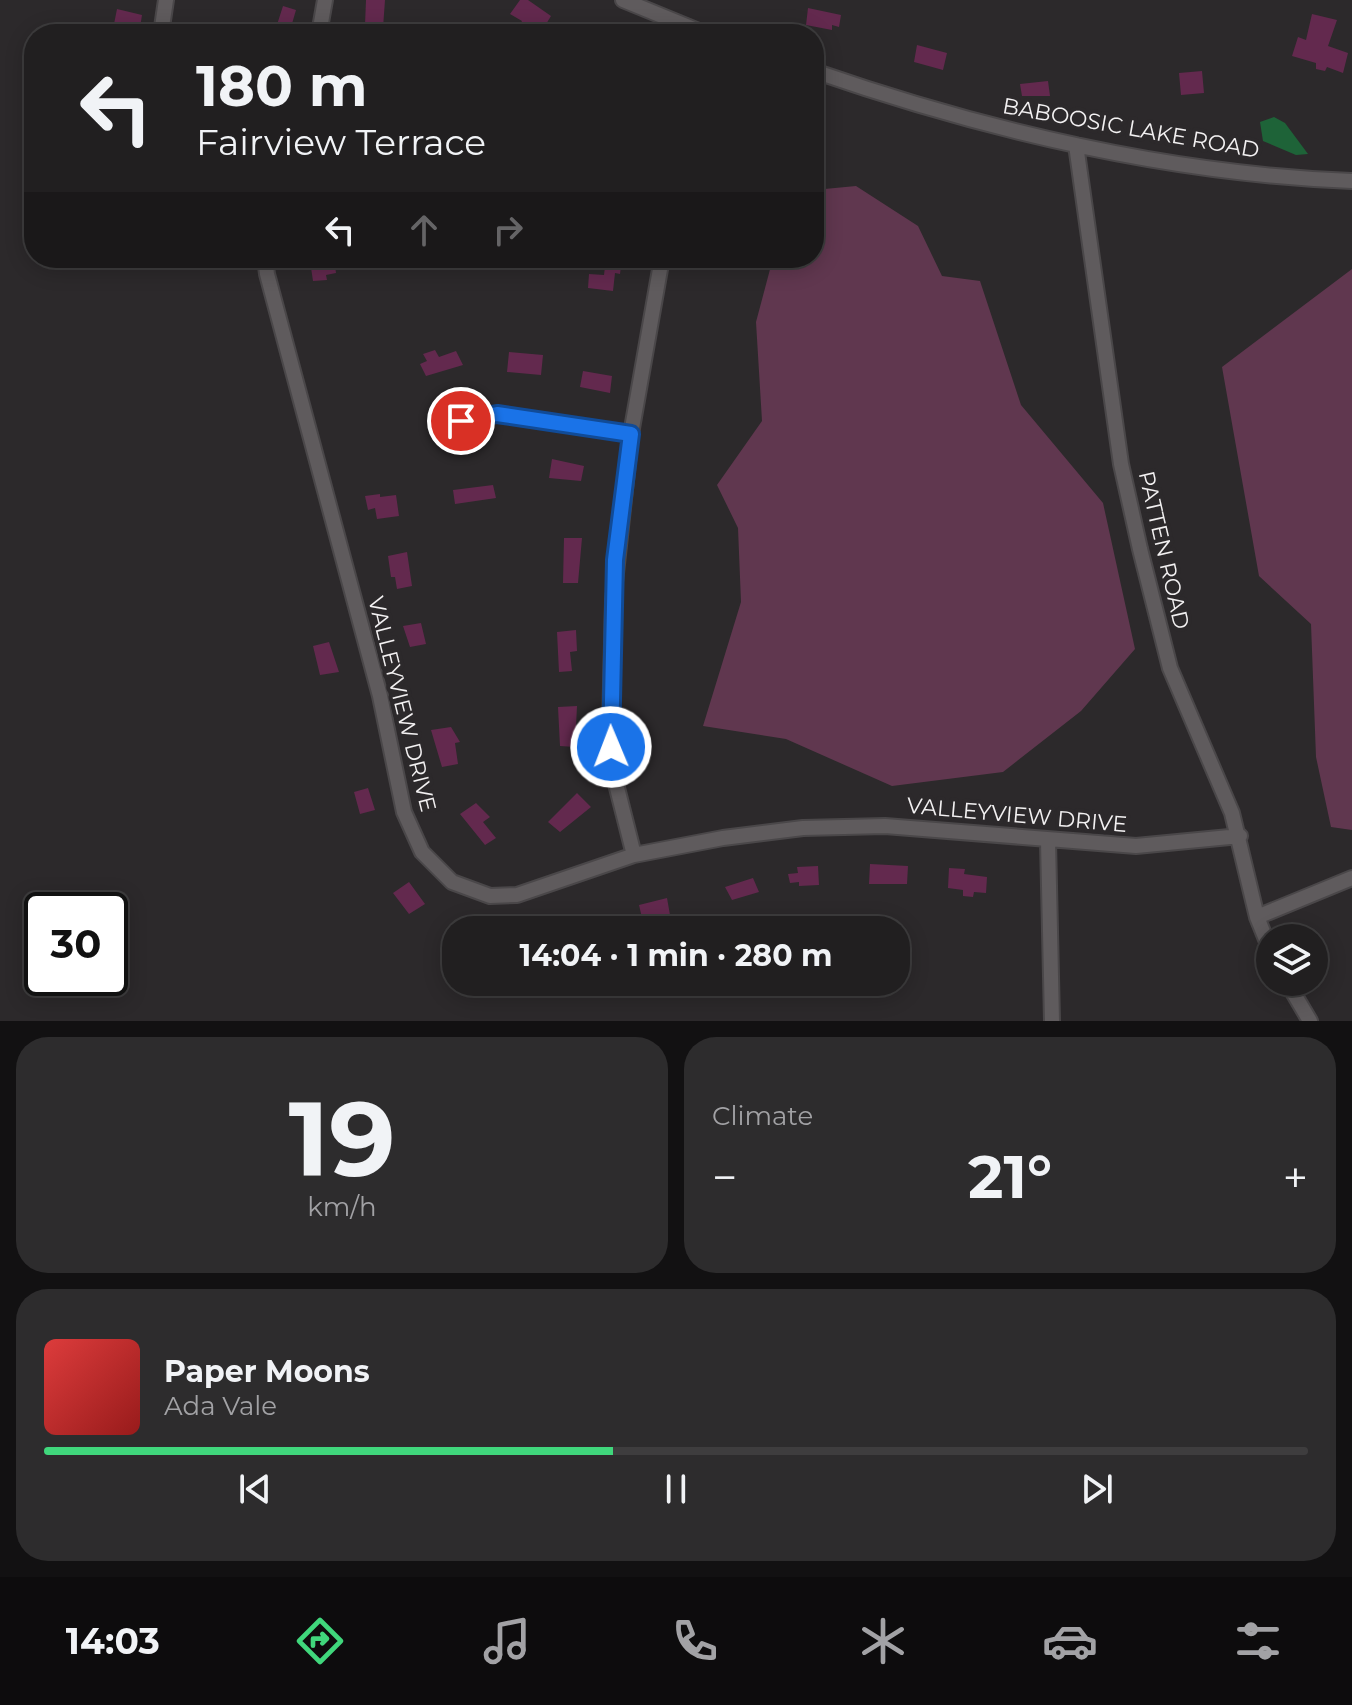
<!DOCTYPE html>
<meta charset="utf-8">
<style>
:root{--surface:#211f20;--page:#2d2c2d;--text:#f1f3f6;--muted:#a2a2a5;--line:#3e3d3e;--accent:#40d77c}
body{margin:0;font-family:Montserrat,sans-serif;background:var(--page);color:var(--text);height:100vh;display:flex;flex-direction:column;font-size:30px;white-space:nowrap}
*{box-sizing:border-box;margin:0}
p{font-size:26px;color:var(--muted)}
.icon{flex:none;width:44px;height:44px;fill:none;stroke:currentColor;stroke-width:2;stroke-linecap:round;stroke-linejoin:round}
.map{position:relative;height:1021px;overflow:hidden}
.drawer{display:flex;flex-direction:column;gap:16px;padding:16px;background:#121112;flex:1}
.drawer>*{flex:none}
.hud{position:absolute;left:24px;top:24px;width:800px;height:244px;border-radius:32px;box-shadow:0 4px 20px #0003,0 0 0 2px var(--line);background:#211f20;color:var(--text);overflow:hidden}
.controls{position:absolute;left:1256px;top:924px;display:grid;gap:16px}
.controls a{display:grid;place-items:center;width:72px;height:72px;border-radius:50%;background:var(--surface);box-shadow:0 4px 20px #0003,0 0 0 2px var(--line);font-size:40px}
.speed{position:absolute;left:24px;top:892px;display:flex;gap:16px;font-size:40px;font-weight:700;text-align:center}
.speed>*{display:grid;place-content:center;width:104px;height:104px;border-radius:50%;background:var(--surface);box-shadow:0 4px 20px #0003,0 0 0 2px var(--line);line-height:1}
.speed .limit{border:4px solid #111;border-radius:12px;background:#fff;color:#111}
.pin{position:absolute;display:grid;place-items:center;width:68px;height:68px;color:#fff;margin:-34px;border:4px solid #fff;border-radius:50%;box-shadow:0 2px 8px #0007}
.me{position:absolute;width:88px;margin:-44px;rotate:359deg;stroke-linejoin:round;filter:drop-shadow(0 0 6px #0008)}
.turn{display:flex;align-items:center;gap:28px;height:168px;padding:0 40px;font-size:36px}
.turn .icon{width:104px;height:104px;stroke-width:2.5}
.turn b{display:block;font-size:56px;line-height:68px}
.lanes{display:flex;align-items:center;height:76px;padding:0 40px;background:#0003;justify-content:center;gap:40px;direction:ltr}
.lanes .off{opacity:.35}
.big{font-size:60px;font-weight:700;line-height:1.1}
.drawer .card{flex:1;display:flex;flex-direction:column;justify-content:center;gap:12px;min-width:0;padding:0 28px;border-radius:32px;background:var(--page)}
.drawer .dial{align-items:center;gap:0}
.dial b{font-size:104px;line-height:1}
.song{display:flex;align-items:center;gap:24px}
.cover{width:96px;height:96px;border-radius:12px;background:linear-gradient(135deg,hsl(0 70% 55%),hsl(0 70% 35%))}
.played{height:8px;border-radius:4px;background:linear-gradient(90deg,var(--accent) 45%,var(--line) 45%)}
.keys{display:flex;justify-content:space-around;direction:ltr}
.heat{display:flex;justify-content:space-between;align-items:center;font-size:44px;direction:ltr}
.drawer .tiles{flex:1;display:grid;gap:16px;grid-template-columns:1fr 1fr}
.card:last-child{grid-column:span 2}
.trip{position:absolute;left:442px;top:916px;width:468px;height:80px;border-radius:32px;background:var(--surface);box-shadow:0 4px 20px #0003,0 0 0 2px var(--line);font-weight:700;line-height:80px;text-align:center}
.dock{display:flex;height:128px;justify-content:space-around;align-items:center;background:#0d0c0d;color:var(--muted)}
.dock .icon{width:56px;height:56px}
.dock .current{color:var(--accent)}
.dock b{font-size:36px;color:var(--text)}
.map>svg:first-child{display:block}
.green{fill:#60374f}
.water{fill:#1e6338}
.building{fill:#63294e}
.lines{fill:none;stroke-linecap:round;stroke-linejoin:round}
.minor-casing{stroke:#4a4749;stroke-width:18}
.minor{stroke:#5f5b5d;stroke-width:14}
.route-casing{stroke:#114b97;stroke-width:20}
.route{stroke:#1a73e8;stroke-width:14}
.labels{text-anchor:middle;dominant-baseline:central;stroke-width:8;stroke-linejoin:round;paint-order:stroke}
.street-label{font-size:22px;fill:#f3f1f2;stroke:#2c292b}
</style>
<div class="map">
<svg width="1352" height="1021" viewBox="0 0 1352 1021">
<rect width="100%" height="100%" fill="#2c292b"/>
<path class="green" d="M856 186 918 226 942 276 980 281 1021 405 1103 503 1135 649 1081 711 1003 772 892 786 786 739 703 726 741 602 738 528 717 485 762 421 756 322 773 258H814V190Z
M1352 269V830L1331 827 1316 757 1311 624 1259 576 1222 367Z"/>
<path class="water" d="M1274 117 1285 123 1308 154 1296 155 1263 141 1260 122Z"/>
<path class="building" d="M366 0H385L383 28 365 25Z
M520 0H528L551 16 543 29 535 24 531 30 520 25 522 21 510 14Z
M283 6 296 10 289 34H274Z
M808 8 841 15 839 27 832 25V30L806 25Z
M117 9 142 15 139 34H112Z
M1312 14 1337 20 1328 46 1348 53 1343 73 1327 67 1325 71 1316 69V63L1292 56 1298 37 1306 40Z
M917 45 947 53 943 70 914 62Z
M1202 71 1204 93 1181 95 1179 73Z
M1048 81 1050 96H1022L1020 84Z
M334 258 336 273 326 275 327 280 313 281 310 261Z
M606 258H622L620 274 615 273 613 291 588 288 589 274 604 275Z
M435 350 439 357 456 351 463 365 426 376 420 364 427 361 423 354Z
M509 352 543 355 541 375 507 372Z
M583 371 612 376 610 393 580 387Z
M552 459 584 466 581 481 549 478Z
M493 485 496 498 455 504 453 490Z
M380 494V497L396 495 399 516 377 519 375 508 368 510 365 496Z
M564 538H582L578 583H563Z
M407 552 412 586 397 589 395 577H391L388 556Z
M421 623 426 644 410 647 403 626Z
M576 630 577 651 570 652 572 671 559 672 557 632Z
M329 642 339 672 320 675 313 646Z
M577 706 575 747 560 746 558 707Z
M451 727 460 742 455 743 458 764 442 767 431 730Z
M368 788 375 810 360 814 354 792Z
M577 793 591 807 560 832 548 822Z
M476 803 490 817 483 822 496 838 485 845 460 814Z
M870 864 908 866 907 884H869Z
M818 866 819 885 799 886V882L790 883 788 874 798 873 797 867Z
M949 868 965 869 964 874 987 877 986 893 974 892 973 897 963 896V890L948 888Z
M753 878 759 892 732 900 725 887Z
M409 882 425 904 409 914 393 893Z
M667 898 670 915 643 922 639 905Z"/>
<g class="lines">
<defs>
<path id="minor" d="M623 0 706 34
M161 34 166 0
M319 34 325 0
M814 71C987 131 1169 174 1352 181
M1076 145 1121 464 1140 549 1170 668 1232 813 1257 917 1270 949
M265 258 267 274 380 696 404 812 422 852 452 882 490 896 517 895 634 855 723 838 803 828 885 826 1136 846 1240 836
M461 421 497 414 631 434
M1048 841 1052 1021
M634 855 612 768 610 726 613 601 631 434 662 258
M1257 917 1352 878
M1287 982 1310 1021"/>
</defs>
<use href="#minor" class="minor-casing"/>
<use href="#minor" class="minor"/>
</g>
<g class="lines">
<defs>
<path id="route" d="M461 421 497 414 631 434 615 560 611 747"/>
</defs>
<use href="#route" class="route-casing"/>
<use href="#route" class="route"/>
</g>
<g class="labels">
<g class="street-label">
<text transform="translate(1131 128) rotate(10)">BABOOSIC LAKE ROAD</text>
<text transform="translate(1164 550) rotate(77)">PATTEN ROAD</text>
<text transform="translate(402 704) rotate(76)">VALLEYVIEW DRIVE</text>
<text transform="translate(1017 815) rotate(5)">VALLEYVIEW DRIVE</text>
</g>
</g>
</svg>
<div class="controls">
<a><svg class="icon" aria-label="layers" viewBox="0 0 24 24"><path d="M12 4l9 5-9 5-9-5zM3 14l9 5 9-5"/></svg></a>
</div>
<div class="speed"><div class="limit">30</div></div>
<div class="pin" style="left:461px;top:421px;background:#d93025"><svg class="icon" aria-label="arrive" viewBox="0 0 24 24"><path d="M6 21V4h12l-3 4 3 4H6"/></svg></div>
<svg class="me" style="left:611px;top:747px" viewBox="-20 -20 40 40"><circle r="17" fill="#1a73e8" stroke="#fff" stroke-width="3"/><path d="M0-11L8 9 0 5-8 9z" fill="#fff"/></svg>
<div class="trip">14:04 · 1 min · 280 m</div>
<div class="hud">
<div class="turn"><svg class="icon" aria-label="left" viewBox="0 0 24 24"><path d="M17 20v-9H6M10 6l-5 5 5 5"/></svg><div><b>180 m</b>Fairview Terrace</div></div>
<div class="lanes"><svg class="icon" aria-label="left" viewBox="0 0 24 24"><path d="M17 20v-9H6M10 6l-5 5 5 5"/></svg><svg class="icon off" aria-label="ahead" viewBox="0 0 24 24"><path d="M12 20V5M6 11l6-6 6 6"/></svg><svg class="icon off" aria-label="right" viewBox="0 0 24 24"><path d="M7 20v-9h11M14 6l5 5-5 5"/></svg></div>
</div>
</div>
<section class="drawer">
<div class="tiles">
<div class="card dial"><b>19</b><p>km/h</p></div>
<div class="card"><p>Climate</p>
<div class="heat"><a>−</a><b class="big">21°</b><a>+</a></div>
</div>
<div class="card">
<div class="song"><i class="cover"></i><div><b>Paper Moons</b><p>Ada Vale</p></div></div>
<div class="played"></div>
<div class="keys"><svg class="icon" aria-label="previous" viewBox="0 0 24 24"><path d="M18 5L8 12l10 7zM5 5v14"/></svg><svg class="icon" aria-label="pause" viewBox="0 0 24 24"><path d="M8 5v14M16 5v14"/></svg><svg class="icon" aria-label="next" viewBox="0 0 24 24"><path d="M6 5l10 7-10 7zM19 5v14"/></svg></div>
</div>
</div>
</section>
<nav class="dock">
<b>14:03</b>
<svg class="icon current" aria-label="directions" viewBox="0 0 24 24"><path d="M12 3l9 9-9 9-9-9zM9 14v-3h6M13 9l2 2-2 2"/></svg>
<svg class="icon" aria-label="music" viewBox="0 0 24 24"><path d="M9 18V5l10-2v13"/><circle cx="6" cy="18" r="3"/><circle cx="16" cy="16" r="3"/></svg>
<svg class="icon" aria-label="phone" viewBox="0 0 24 24"><path d="M5 4h4l2 5-3 2q2 4 5 5l2-3 5 2v4C11 20 4 13 5 4z"/></svg>
<svg class="icon" aria-label="climate" viewBox="0 0 24 24"><path d="M12 3v18M4 7l16 10M4 17L20 7"/></svg>
<svg class="icon" aria-label="car" viewBox="0 0 24 24"><path d="M5 17H2v-5l4-1 3-4h7l3 4 3 1v5h-3M9 17h6M6 11h13"/><circle cx="7" cy="17" r="2"/><circle cx="17" cy="17" r="2"/></svg>
<svg class="icon" aria-label="filters" viewBox="0 0 24 24"><path d="M4 7h16M4 17h16"/><circle cx="9" cy="7" r="2"/><circle cx="15" cy="17" r="2"/></svg>
</nav>
